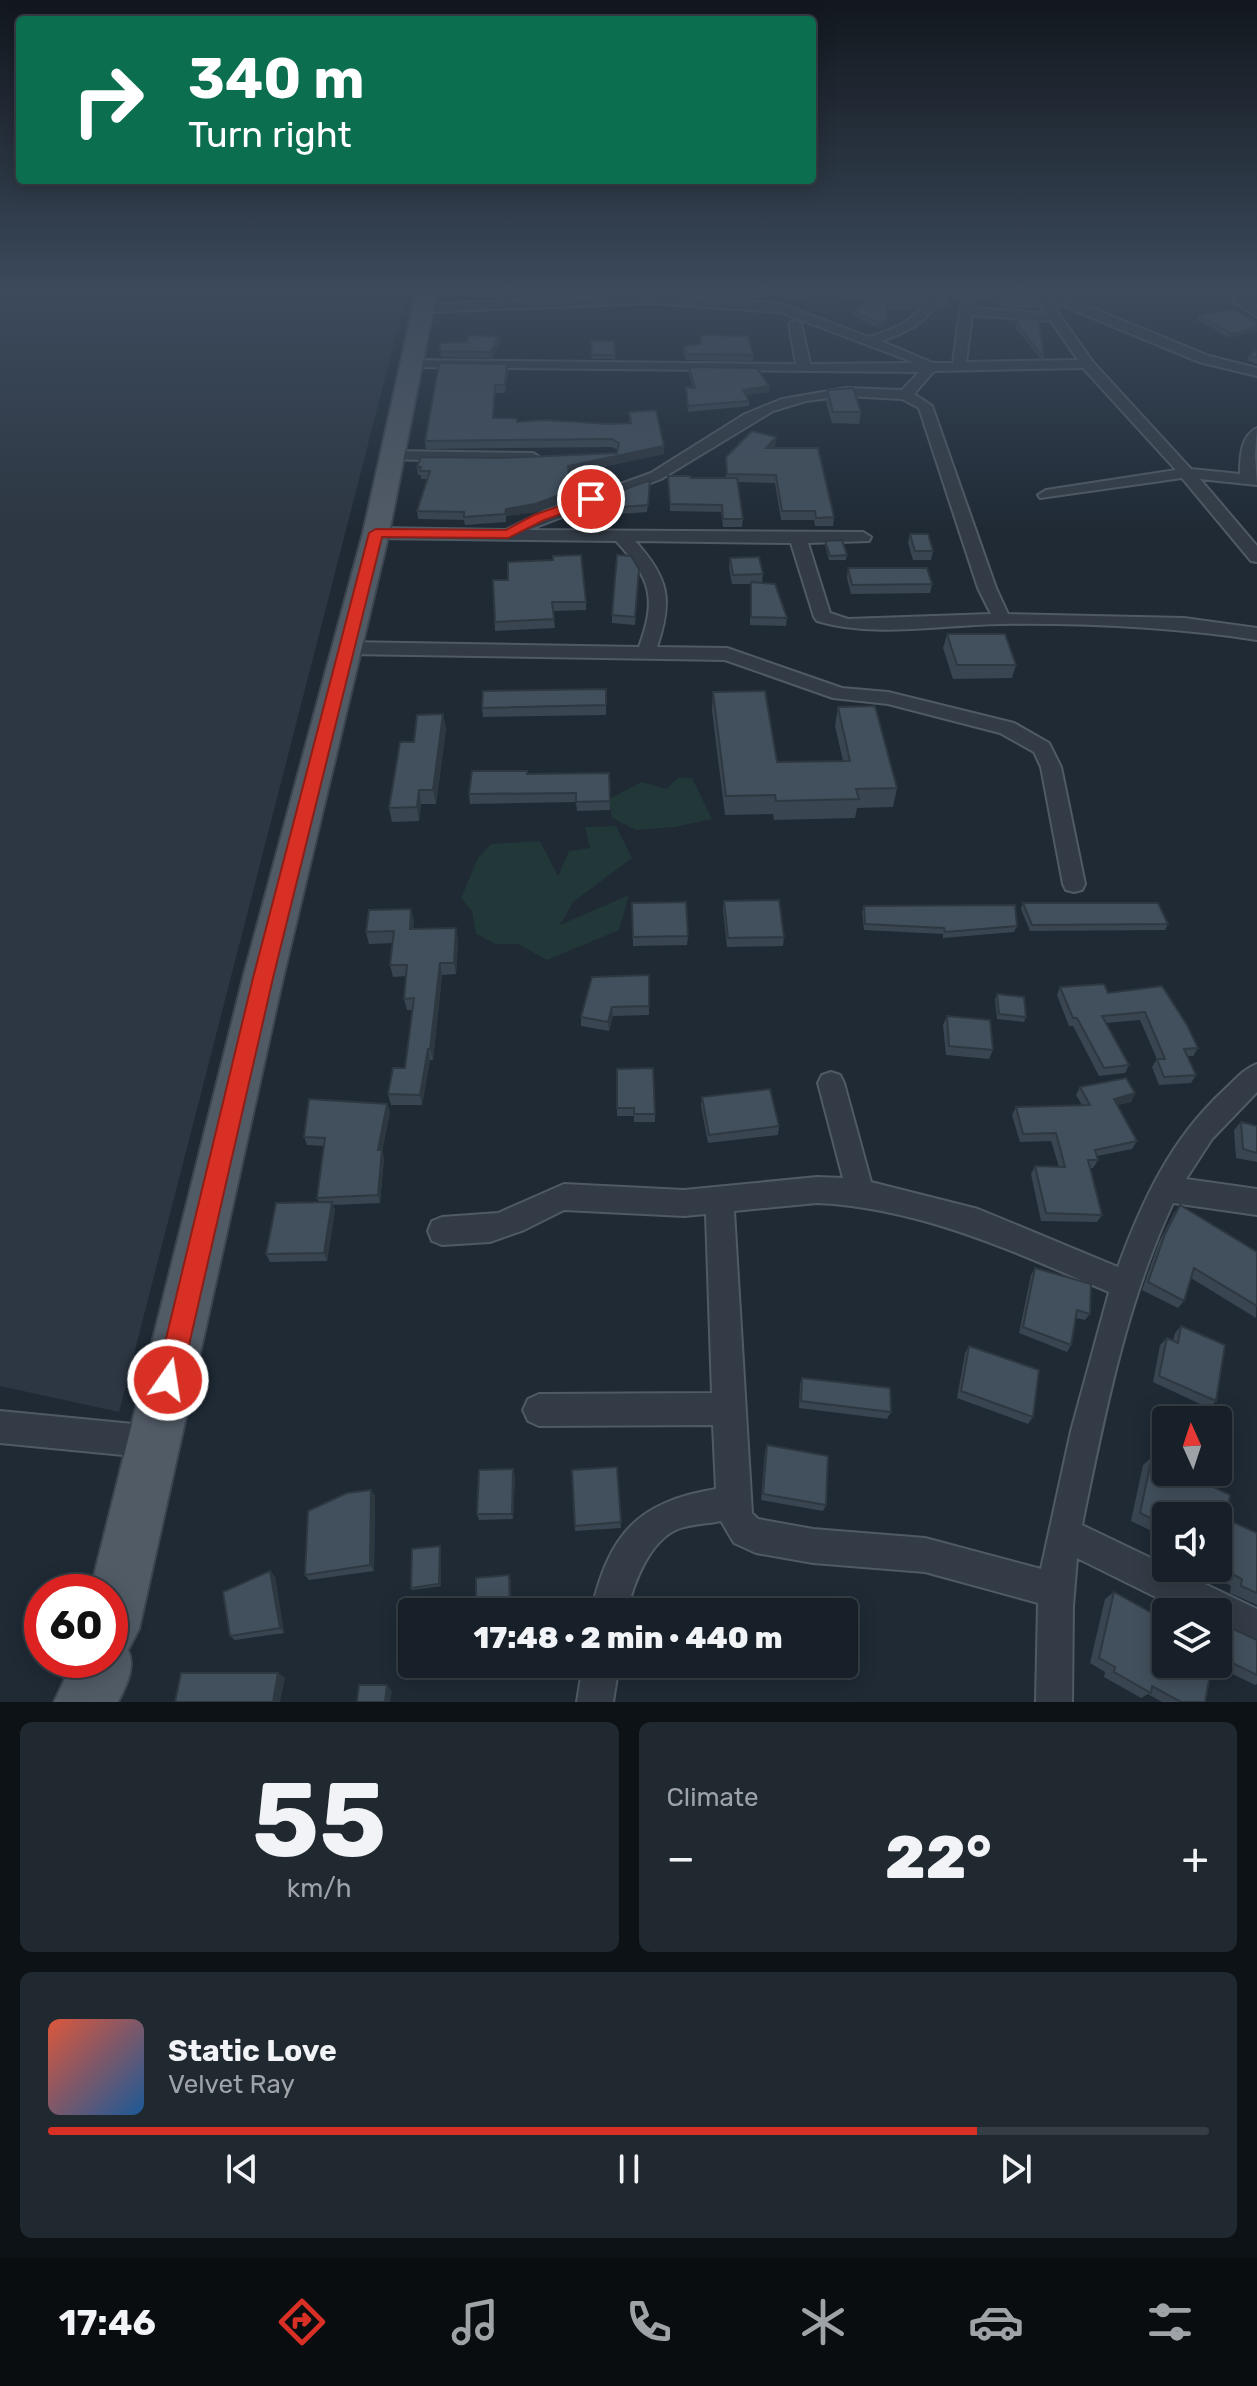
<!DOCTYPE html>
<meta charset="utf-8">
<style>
:root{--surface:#172028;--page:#202830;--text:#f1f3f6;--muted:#9ea3a8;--line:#363e45;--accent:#d93025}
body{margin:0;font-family:Rubik,sans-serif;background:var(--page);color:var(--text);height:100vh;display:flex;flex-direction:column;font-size:30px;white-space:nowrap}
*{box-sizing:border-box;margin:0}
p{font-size:26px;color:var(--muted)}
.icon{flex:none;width:44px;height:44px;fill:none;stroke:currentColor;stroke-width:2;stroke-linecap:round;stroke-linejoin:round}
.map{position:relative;height:1702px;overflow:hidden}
.details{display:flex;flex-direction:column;gap:20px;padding:20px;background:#0d1216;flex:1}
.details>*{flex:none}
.banner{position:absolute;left:16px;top:16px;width:800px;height:168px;border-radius:8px;box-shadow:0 4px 20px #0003,0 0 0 2px var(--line);background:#0b6e4f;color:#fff;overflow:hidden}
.needle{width:52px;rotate:357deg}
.fabs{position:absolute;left:1152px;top:1406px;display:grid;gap:16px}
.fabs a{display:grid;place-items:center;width:80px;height:80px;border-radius:8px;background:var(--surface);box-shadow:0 4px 20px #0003,0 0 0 2px var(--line);font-size:40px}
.speed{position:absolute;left:24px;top:1574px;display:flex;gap:16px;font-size:40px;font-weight:700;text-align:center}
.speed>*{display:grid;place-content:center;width:104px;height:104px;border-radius:50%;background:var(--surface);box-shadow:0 4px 20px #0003,0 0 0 2px var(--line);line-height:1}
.speed .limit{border:12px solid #d22;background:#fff;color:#111}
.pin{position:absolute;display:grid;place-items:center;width:68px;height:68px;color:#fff;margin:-34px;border:4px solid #fff;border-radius:50%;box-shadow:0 2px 8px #0007}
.me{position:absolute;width:88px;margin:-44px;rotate:13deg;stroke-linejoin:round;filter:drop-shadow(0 0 6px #0008)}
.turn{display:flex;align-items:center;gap:28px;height:168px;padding:0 40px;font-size:36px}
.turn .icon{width:104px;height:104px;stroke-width:2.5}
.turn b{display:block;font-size:56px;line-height:68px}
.big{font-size:60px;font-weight:800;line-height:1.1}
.details .widget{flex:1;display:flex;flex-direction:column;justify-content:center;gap:12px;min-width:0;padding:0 28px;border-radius:12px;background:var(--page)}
.details .dial{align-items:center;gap:0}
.dial b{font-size:104px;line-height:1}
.song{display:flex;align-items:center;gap:24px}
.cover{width:96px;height:96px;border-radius:12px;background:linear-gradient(135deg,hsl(10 70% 55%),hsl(210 70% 35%))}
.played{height:8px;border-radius:4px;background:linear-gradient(90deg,var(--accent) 80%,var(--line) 80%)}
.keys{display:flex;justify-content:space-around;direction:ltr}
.heat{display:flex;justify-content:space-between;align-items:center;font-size:44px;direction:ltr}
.details .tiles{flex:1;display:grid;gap:20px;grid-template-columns:1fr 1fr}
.widget:last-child{grid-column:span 2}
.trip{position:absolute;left:398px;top:1598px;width:460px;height:80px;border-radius:8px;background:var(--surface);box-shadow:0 4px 20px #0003,0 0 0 2px var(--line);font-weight:800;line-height:80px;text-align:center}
.tab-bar{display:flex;height:128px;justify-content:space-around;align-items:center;background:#090d10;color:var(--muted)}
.tab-bar .icon{width:56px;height:56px}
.tab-bar .current{color:var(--accent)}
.tab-bar b{font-size:36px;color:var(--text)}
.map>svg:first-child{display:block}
.airport{fill:#2d3743}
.green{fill:#223737}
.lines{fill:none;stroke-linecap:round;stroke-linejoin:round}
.street-casing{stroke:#505a64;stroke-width:4}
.primary-casing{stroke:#3c4550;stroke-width:4}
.street{fill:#333c46;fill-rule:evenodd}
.primary{fill:#515b66;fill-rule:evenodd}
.wall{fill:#394550}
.shaded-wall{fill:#2e3841}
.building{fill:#42505d;stroke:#2e3841;stroke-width:2}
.route{fill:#d93025;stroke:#8d1f18;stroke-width:2}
</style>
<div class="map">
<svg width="1257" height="1702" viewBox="0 0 1257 1702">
<rect width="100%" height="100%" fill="#1f2a35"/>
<path class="airport" d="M0 289H408L119 1412 0 1386Z"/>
<path class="green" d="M678 778H692L712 819 675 827 636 830 612 818 609 799 642 782 666 789Z
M616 826 632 858 573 902 560 925 629 895 619 930 547 960 518 944H496L476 934 472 911 461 898 478 858 491 844 540 841 558 876 569 851 590 848 585 827Z"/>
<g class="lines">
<defs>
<path id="street" d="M921 289H929L940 298C928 322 906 333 881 341L933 363H953L963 289H975L973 308 1046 313 1030 289H1046L1209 356 1257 368V376L1199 362 1049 300 1092 361 1191 469 1240 474C1240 457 1241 435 1257 428L1255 454 1257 485 1200 479 1257 546V562L1251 561 1182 478 1040 498 1038 495 1046 490 1176 470 1083 368 934 371 914 394 932 406 996 588 1008 614 1184 618 1257 628V640C1172 627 1086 623 1000 624 940 625 874 638 817 621L814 617 791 543 635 541C669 578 673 600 657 647L727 648 842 688 888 692 1014 723 1049 743 1061 767 1085 884 1082 890 1074 892 1066 890 1063 884 1041 767 1034 752 1000 733 888 704 833 698 725 660 346 654 337 648 346 642 639 647C657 598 651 579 616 541L376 538 368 533 376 528 506 530 543 512 651 473 745 414 782 399 846 388 902 390 919 372 414 367 407 363 409 360 796 364 789 324 795 320 801 324 810 364 915 363 780 312 652 303 423 312 419 311V305L652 295 782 304 869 337C891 330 916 321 927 299L919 292ZM972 315 1051 321 1078 360 966 362ZM846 396 902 399 919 408 978 588 991 614 848 619 830 613 808 543 869 541 871 537 863 532 528 530 661 479 773 411 806 401Z
M1234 296H1242L1257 307V317L1234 302Z
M394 451 533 453 541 458 533 463 389 459V453Z
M1257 1064V1092L1212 1139 1186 1179 1257 1189V1215L1173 1203C1126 1303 1104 1417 1082 1525L1257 1609V1646L1218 1628V1612H1186L1077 1558 1073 1606 1072 1702H1036L1038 1603 925 1572 813 1563 756 1553 734 1543 721 1521C707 1524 691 1524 678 1529 649 1541 633 1584 627 1612H591C609 1534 637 1502 716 1489L713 1425 539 1426 528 1421 523 1410 528 1399 539 1394 712 1393 706 1214 684 1216 564 1210 524 1230 490 1242 442 1245 432 1241 428 1231 432 1221 442 1217 498 1213 564 1184 684 1190 817 1177 843 1178 818 1083 822 1075 831 1072 840 1075 844 1083 871 1182 978 1209 1118 1267C1142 1201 1171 1139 1223 1091 1234 1081 1243 1069 1257 1064ZM817 1203C921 1208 1015 1252 1109 1292L1071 1431 1041 1569 925 1538 813 1529 758 1519 752 1513 734 1211Z
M0 1411 154 1426 165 1431 170 1442 165 1453 154 1458 0 1443Z
M583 1664H619L613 1702H577Z"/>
<path id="primary" d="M417 289H437L389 533 283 978 139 1629 128 1650C136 1667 126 1686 118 1702H54L74 1660H110V1592H90L243 978 363 533Z"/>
</defs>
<use href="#street" class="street-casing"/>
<use href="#primary" class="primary-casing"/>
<use href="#street" class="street"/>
<use href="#primary" class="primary"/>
</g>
<path class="wall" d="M706 289H804L799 302 775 295 748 299 714 296Z
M934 289H960L959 298 948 300 947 308H937L941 295Z
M978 289H1028L1039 300 1035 309 999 307 995 301 977 299Z
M840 294 924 295 923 300 916 309 888 310 887 325 878 328 853 315 854 311 868 299 840 298Z
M1199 315 1257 322 1229 338 1197 319Z
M1017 317 1044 353 1043 358H1040L1016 328Z
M700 335 753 355V361L686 360 683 351 684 346 700 344Z
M499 337 500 343 492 358 441 357 440 351 467 342Z
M591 341H614L615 359H592Z
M1257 350V364L1247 360 1249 355Z
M507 364 508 371 505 393H495L494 418 517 422 610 424 629 423V412L664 454 569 474V478L609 485 536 512 506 516V522L465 525 464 520 418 519 417 511 428 479H421V475H418L417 467 501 458 617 453 618 450 612 447 426 449 425 441Z
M689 367 769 386V392L746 395 749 401V406L688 412 686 387 693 388 689 373Z
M827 390 861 412 859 424 832 423 826 402Z
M776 437 775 446 773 448 834 517 833 526H815L814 520H781L775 483 737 482 743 519 742 527H723L721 512 670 511 668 476 691 478H726V457Z
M650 487 647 512 567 518 566 511Z
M910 534 933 551 931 560H913L908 543Z
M825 541 847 555 846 560H829L825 545Z
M730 558 763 574 762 583 787 618 786 626 750 625V584H732L729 567Z
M848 568 932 584 930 593 851 594 847 578Z
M639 576 635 625 612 623V615Z
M493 580 586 602V610L553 611 555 628 495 631Z
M947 634 1016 665 1012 678 953 679 943 648Z
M606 689V715L483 717 482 708Z
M713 692 777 762 843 761 835 726 838 707 897 788 893 807 857 808 855 818 774 820 773 814 725 815 712 711Z
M446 728 436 804H421L419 821 392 822 389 808 414 742Z
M609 773 610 810 577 811 576 802 470 804 469 794 527 774Z
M724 901 784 937 783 946 727 947 723 910Z
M632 903 688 936 687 945 633 946Z
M1023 903 1168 924 1165 930 1030 931 1021 909Z
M864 906 1017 926 1014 932 943 938V934L864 930 862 912Z
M414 920 413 929 458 939 456 974 442 975 433 1060H430L422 1105H391L388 1094 405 1068 412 1010H407L404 999 406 976 393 977 390 965 393 943 369 944 366 932Z
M649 975V1015L613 1016 609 1031 581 1026V1017Z
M1162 986 1198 1048 1193 1056H1188L1196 1075 1191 1083 1159 1085 1152 1067 1157 1059 1140 1020 1106 1023 1129 1065 1125 1073 1099 1076 1073 1026H1069L1057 995 1060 987 1108 993Z
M997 994 1026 1017 1024 1022 997 1019 995 999Z
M947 1016 993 1050 989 1059 946 1055 943 1025Z
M617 1069 655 1114V1122H634V1116H617Z
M1080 1087 1135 1093 1131 1102 1117 1105 1137 1141 1132 1149 1097 1156 1098 1160 1093 1168H1090L1102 1215 1097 1222 1041 1221 1031 1174 1035 1166 1059 1167 1051 1141 1020 1142 1012 1115 1016 1107 1082 1105 1076 1095Z
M702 1097 779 1126 778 1135 708 1143 701 1106Z
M387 1104 390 1112 382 1151 384 1158 380 1203 333 1205 335 1210 327 1261 270 1262 266 1254 319 1202 317 1198 324 1146 307 1145 304 1137Z
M1241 1122 1257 1126V1162L1236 1158 1234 1130Z
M1180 1205 1257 1252 1256 1318 1191 1278 1184 1301 1178 1308 1142 1290 1159 1242 1174 1213Z
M1035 1268 1090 1314 1085 1320 1076 1318 1071 1345 1067 1352 1019 1333 1031 1275Z
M1181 1326 1216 1401 1209 1408 1153 1382 1160 1345 1167 1338 1173 1341 1175 1333Z
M969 1346 1033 1417 1028 1424 957 1398 965 1353Z
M802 1378 891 1412 887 1419 799 1408 800 1384Z
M767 1445 826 1505 823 1511 761 1500 765 1451Z
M1152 1457 1226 1519 1257 1533V1605L1230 1593 1231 1586 1196 1568H1218V1516H1166V1538L1131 1521 1143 1465Z
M617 1467 621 1528 575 1531V1526Z
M515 1475 513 1519 479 1520 477 1514Z
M371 1490 375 1496 374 1571 309 1580 305 1575Z
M441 1549V1586L412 1590 411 1588Z
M270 1571 275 1577 284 1633 235 1640 230 1636Z
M1114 1592 1166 1664H1218V1622L1257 1640V1684L1255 1685 1212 1664 1205 1702H1162L1148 1694 1141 1698 1104 1677 1105 1672 1090 1663 1105 1599Z"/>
<path class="shaded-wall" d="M775 291V295L748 299 749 295Z
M960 293 959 298 948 300 949 296Z
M887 320V325L878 328 879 323Z
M1257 328V332L1229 338 1231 334Z
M499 337 500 343 492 358 491 352Z
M769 386V392L743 396V390Z
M776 437 775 446 765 456 766 448Z
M664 446V454L568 474V466Z
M609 477V485L536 512 506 516V522V509Z
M443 714 446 728 436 804 433 790Z
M419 790 421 804 419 821 417 807Z
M411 909 414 920 412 941 410 929Z
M456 928 458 939 456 974 454 963Z
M440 963 442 975 433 1060 430 1049Z
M612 1007 613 1016 609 1031 608 1022Z
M428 1049 430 1060 422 1105 420 1095Z
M1135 1093 1131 1102 1109 1107 1114 1099Z
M387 1104 390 1112 382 1151 384 1158 380 1203 378 1195V1150Z
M332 1202 335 1210 327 1261 324 1253Z
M513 1469 515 1475 513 1519 512 1514Z
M371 1490 375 1496 374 1571 370 1565Z
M440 1546 441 1549V1586L439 1584Z
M270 1571 275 1577 284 1633 280 1628Z
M509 1575 511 1580V1612H510Z
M278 1673 285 1678 280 1702H273Z
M387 1685 392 1691 390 1702H385Z"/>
<path class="building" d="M710 289H802L799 298 775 291 749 295 714 292Z
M842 289H918L924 295 917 305H888L887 320 879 323 854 311 873 295 840 294Z
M940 289H960V293L949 296 948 304H938L943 291Z
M978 289H1028L1039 300H1035L1036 304 1000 301 996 296 978 294Z
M1233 309 1257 322V328L1231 334 1199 315Z
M1017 317 1038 319 1044 353 1041 354 1017 324Z
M468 335 499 337 491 352 440 351V343L467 342Z
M700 335 748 336 753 355 686 354 684 346 701 344Z
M591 341H614L615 355H592Z
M1257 350V358L1249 355Z
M439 363 507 364 505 385H495L493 418H511L517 419V422L545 420 610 424 631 423 629 412 656 410 664 446 568 466 569 478 609 477 535 504 506 509 505 514 464 517V512L417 511 430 471H420L421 467H417L421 457 501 458 617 453 619 443 612 439 425 441Z
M689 367 757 368 769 386 743 390 749 401 688 406 686 387 695 388Z
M853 388 861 412H833L827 390Z
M752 431 776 437 766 448H818L834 517 816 518 815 511H782L776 475 727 474 726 457Z
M668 476H690L691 478H737L743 519H723L722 505 670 504Z
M650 480 648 505 566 511Z
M910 534H928L933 551H915Z
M842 540 847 555 830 556 825 541Z
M581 555 586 602H552L554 619 495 622 493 580H508V562L553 560V556Z
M617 555 631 556 639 569 635 617 612 615Z
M759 557 763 574 733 575 730 558Z
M848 568H927L932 584 852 585Z
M751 582 775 584 787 618 751 617Z
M947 634H1005L1016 665H957Z
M606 689V705L482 708 483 691Z
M765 691 777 762 850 761 838 707 875 706 897 788 856 789 859 799 776 801 775 795 726 796 713 692Z
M443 714 433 790H419L417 807 389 808 400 742H414L417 715Z
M472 771H527V774L609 773 610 801 576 802V793L469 794Z
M779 900 784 937 728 938 724 901Z
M686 902 688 936 633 937 632 903Z
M1023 903H1158L1168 924 1032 925Z
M1015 905 1017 926 945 932 944 928 865 924 864 906Z
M411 909 410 929 456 928 454 963H440L430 1049H428L420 1095 388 1094 393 1068H405L414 998 404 999 407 965H390L394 931 366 932 369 910Z
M649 975V1006L612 1007 608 1022 581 1017 592 977Z
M1104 984 1108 993 1162 986 1187 1025 1198 1048 1184 1049 1196 1075 1164 1077 1157 1059H1165L1145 1012 1102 1016 1129 1065 1104 1068 1077 1018H1073L1060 987Z
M997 994 1024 997 1026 1017 999 1014Z
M947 1016 990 1020 993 1050 949 1046Z
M653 1068 655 1114H634V1108H617V1069Z
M1126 1078 1135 1093 1114 1099 1137 1141 1095 1150 1098 1160H1088L1102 1215 1046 1213 1035 1166 1065 1167 1056 1133 1023 1134 1016 1107 1090 1105 1080 1087Z
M770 1089 779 1126 709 1135 702 1097Z
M309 1099 387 1104 378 1150H382L378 1195 317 1198 325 1138 304 1137Z
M1241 1122 1257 1126V1153L1243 1149Z
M332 1202 324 1253 266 1254 276 1203Z
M1180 1205 1257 1252V1306L1194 1268 1184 1301 1148 1282 1165 1234Z
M1035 1268 1091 1284 1090 1314 1077 1310 1071 1345 1023 1327Z
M1181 1326 1225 1345 1216 1401 1159 1376 1167 1338 1178 1343Z
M969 1346 1039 1370 1033 1417 961 1391Z
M802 1378 890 1388 891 1412 801 1401Z
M767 1445 828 1456 826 1505 763 1494Z
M1152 1457 1166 1464V1472H1183L1230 1495 1226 1519 1257 1533V1593L1241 1586 1242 1579 1218 1567V1516H1166V1526L1140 1513Z
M617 1467 621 1522 575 1526 572 1470Z
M513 1469 512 1514H477L479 1470Z
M371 1490 370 1565 305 1575 308 1511 347 1493Z
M440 1546 439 1584 411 1588 412 1549Z
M270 1571 280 1628 230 1636 223 1592Z
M509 1575 510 1612H476V1578Z
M1114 1592 1166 1621V1664H1212L1205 1702H1181L1152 1686 1151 1693 1114 1672 1115 1667 1099 1658Z
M1218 1622 1257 1640V1675L1218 1656Z
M181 1673H278L273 1702H175Z
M359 1685H387L385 1702H357Z"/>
<linearGradient id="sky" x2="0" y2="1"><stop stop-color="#11171d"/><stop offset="0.55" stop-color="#3c4a5c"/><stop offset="1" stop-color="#3c4a5c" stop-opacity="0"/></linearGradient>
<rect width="1257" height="528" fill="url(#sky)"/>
<path class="route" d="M591 495 596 496V502L544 520 508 538 382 537 273 978 181 1380 178 1389 168 1393 159 1389 156 1380 253 978 369 533 376 529 506 530 534 515Z"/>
</svg>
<div class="fabs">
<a><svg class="needle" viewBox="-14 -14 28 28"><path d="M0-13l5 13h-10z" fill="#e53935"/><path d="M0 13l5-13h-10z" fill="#9ea3a8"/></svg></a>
<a><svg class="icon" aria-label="sound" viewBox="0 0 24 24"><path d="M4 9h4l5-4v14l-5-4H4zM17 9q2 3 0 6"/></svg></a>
<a><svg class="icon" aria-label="layers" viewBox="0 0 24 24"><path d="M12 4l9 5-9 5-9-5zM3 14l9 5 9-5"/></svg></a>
</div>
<div class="speed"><div class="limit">60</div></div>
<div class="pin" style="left:591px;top:499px;background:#d93025"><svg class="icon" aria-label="arrive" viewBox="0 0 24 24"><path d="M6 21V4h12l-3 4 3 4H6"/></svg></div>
<svg class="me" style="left:168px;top:1380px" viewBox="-20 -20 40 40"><circle r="17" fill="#d93025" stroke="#fff" stroke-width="3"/><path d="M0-11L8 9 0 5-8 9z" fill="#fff"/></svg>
<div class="trip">17:48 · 2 min · 440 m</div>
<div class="banner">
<div class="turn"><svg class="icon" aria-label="right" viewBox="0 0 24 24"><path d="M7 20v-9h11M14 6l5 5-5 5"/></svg><div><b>340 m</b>Turn right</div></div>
</div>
</div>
<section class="details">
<div class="tiles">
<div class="widget dial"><b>55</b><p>km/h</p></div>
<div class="widget"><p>Climate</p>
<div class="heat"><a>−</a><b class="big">22°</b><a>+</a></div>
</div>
<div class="widget">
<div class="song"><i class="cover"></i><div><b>Static Love</b><p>Velvet Ray</p></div></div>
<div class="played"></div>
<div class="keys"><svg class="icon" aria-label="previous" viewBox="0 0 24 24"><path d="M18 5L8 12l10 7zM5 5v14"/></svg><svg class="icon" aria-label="pause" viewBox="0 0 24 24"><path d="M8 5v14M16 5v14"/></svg><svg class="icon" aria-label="next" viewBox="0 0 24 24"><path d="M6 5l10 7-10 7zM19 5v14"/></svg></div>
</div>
</div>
</section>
<nav class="tab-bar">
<b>17:46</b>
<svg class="icon current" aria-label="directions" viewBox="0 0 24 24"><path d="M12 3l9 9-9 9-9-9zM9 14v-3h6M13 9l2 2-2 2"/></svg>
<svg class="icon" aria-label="music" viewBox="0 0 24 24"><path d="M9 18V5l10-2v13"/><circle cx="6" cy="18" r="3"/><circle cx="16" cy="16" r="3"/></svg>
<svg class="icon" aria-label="phone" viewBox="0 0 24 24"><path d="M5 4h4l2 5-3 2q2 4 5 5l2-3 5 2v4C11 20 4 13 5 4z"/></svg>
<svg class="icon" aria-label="climate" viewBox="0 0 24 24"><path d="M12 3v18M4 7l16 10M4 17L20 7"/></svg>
<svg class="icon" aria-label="car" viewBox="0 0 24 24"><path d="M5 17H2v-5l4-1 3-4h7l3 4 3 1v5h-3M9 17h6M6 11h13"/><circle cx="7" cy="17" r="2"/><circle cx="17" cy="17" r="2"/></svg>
<svg class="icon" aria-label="filters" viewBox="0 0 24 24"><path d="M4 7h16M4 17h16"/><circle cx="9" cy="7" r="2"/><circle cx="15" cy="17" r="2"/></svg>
</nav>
